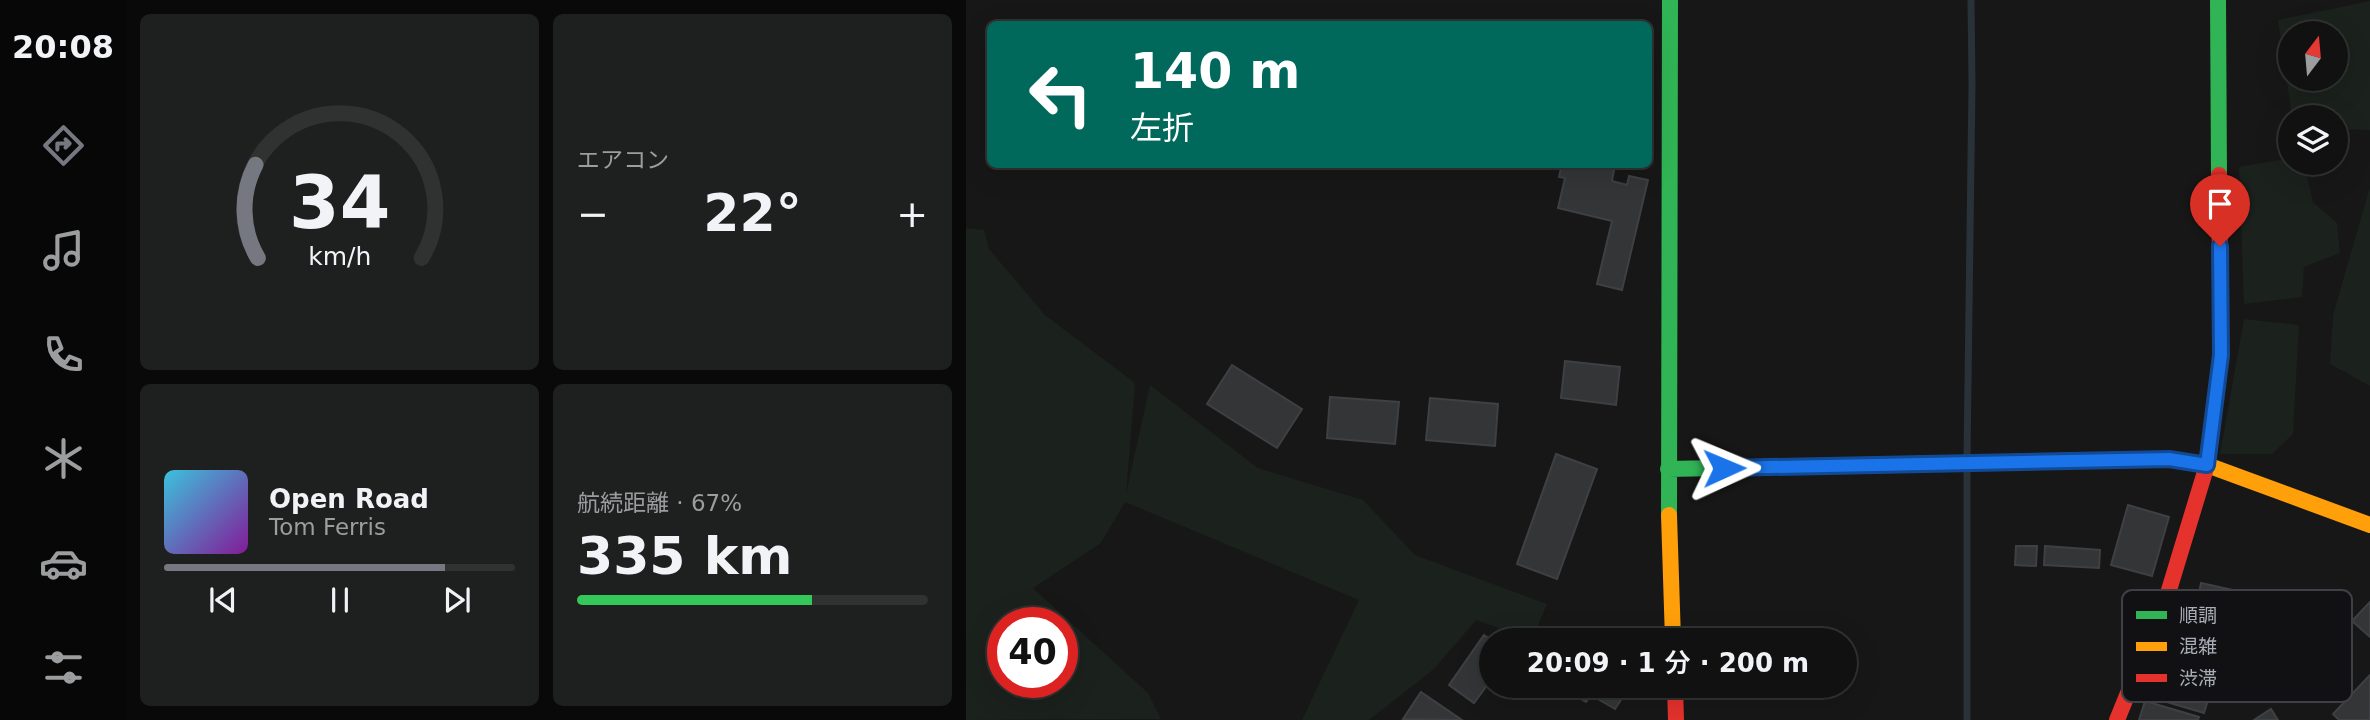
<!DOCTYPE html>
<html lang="ja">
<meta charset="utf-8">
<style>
:root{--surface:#111;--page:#1e1f1f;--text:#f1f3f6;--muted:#9c9d9f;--line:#303131;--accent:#757880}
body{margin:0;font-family:"DejaVu Sans","Noto Sans JP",sans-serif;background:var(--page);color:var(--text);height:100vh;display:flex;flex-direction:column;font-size:26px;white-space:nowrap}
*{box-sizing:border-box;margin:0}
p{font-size:23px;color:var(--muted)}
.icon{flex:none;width:38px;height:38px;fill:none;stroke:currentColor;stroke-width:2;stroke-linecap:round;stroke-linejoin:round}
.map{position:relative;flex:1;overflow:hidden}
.drawer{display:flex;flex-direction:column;gap:14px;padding:14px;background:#090909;width:840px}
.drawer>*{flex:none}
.top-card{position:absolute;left:21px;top:21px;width:665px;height:147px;border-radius:10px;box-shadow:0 7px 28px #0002,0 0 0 2px var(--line);background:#00695c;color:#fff;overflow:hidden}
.needle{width:46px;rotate:16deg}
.buttons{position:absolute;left:1312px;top:21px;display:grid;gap:14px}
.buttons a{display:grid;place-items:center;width:70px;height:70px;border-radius:50%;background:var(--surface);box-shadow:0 7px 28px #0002,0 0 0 2px var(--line);font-size:35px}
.speed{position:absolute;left:21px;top:607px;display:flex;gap:14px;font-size:35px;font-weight:700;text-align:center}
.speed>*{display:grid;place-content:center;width:91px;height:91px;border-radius:50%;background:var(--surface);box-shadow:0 7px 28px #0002,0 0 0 2px var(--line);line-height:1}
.speed .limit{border:10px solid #d22;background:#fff;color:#111}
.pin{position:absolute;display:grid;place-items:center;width:60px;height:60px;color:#fff;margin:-72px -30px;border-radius:50% 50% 50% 0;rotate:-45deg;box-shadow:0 0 7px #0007}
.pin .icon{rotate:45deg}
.me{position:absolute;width:77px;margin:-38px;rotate:89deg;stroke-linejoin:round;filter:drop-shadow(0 0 5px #0008)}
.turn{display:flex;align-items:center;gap:24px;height:147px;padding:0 28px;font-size:32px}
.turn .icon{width:91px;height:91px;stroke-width:2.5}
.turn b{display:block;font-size:49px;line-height:60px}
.big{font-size:52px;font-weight:600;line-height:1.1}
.drawer .tile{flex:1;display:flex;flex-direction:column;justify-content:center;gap:10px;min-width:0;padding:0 24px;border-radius:10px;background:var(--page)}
.drawer .dial{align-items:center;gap:0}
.dial svg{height:182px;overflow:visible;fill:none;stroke:var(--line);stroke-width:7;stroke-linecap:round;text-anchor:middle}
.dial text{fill:var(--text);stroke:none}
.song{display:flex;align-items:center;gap:21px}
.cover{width:84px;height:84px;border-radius:10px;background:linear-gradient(135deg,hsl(190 70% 55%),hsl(290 70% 35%))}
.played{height:7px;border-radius:4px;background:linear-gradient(90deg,var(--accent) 80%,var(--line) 80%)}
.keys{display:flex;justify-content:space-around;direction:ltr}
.heat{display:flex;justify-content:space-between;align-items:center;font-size:38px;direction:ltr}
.charge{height:10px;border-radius:5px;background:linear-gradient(90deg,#34c759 67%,var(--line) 0)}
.drawer .tiles{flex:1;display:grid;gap:14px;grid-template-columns:repeat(2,1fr)}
.trip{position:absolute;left:513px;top:628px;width:378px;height:70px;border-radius:35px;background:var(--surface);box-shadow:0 7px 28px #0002,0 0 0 2px var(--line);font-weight:600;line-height:70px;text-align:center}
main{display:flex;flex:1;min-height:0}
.tabs{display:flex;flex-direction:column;width:126px;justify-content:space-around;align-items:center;background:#070707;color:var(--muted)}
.tabs .icon{width:49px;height:49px}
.tabs .active{color:var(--accent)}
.tabs b{font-size:32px;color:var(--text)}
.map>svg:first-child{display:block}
.green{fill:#1b211c;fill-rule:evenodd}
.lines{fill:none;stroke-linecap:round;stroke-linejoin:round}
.stream{stroke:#2a3239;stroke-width:7}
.building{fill:#343537;stroke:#3f4043;stroke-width:2}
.fast{stroke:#30b455;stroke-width:16}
.slow{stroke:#ff9f0a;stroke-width:16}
.jam{stroke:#e5322d;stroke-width:16}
.route-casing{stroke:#114b97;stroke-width:18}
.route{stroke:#1a73e8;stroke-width:12}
.key{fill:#111113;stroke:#3e4045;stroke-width:2}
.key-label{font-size:19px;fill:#a8adb8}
</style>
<main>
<nav class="tabs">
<b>20:08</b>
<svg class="icon active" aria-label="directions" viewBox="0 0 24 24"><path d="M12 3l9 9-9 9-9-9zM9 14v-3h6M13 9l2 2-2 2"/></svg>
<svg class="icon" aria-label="music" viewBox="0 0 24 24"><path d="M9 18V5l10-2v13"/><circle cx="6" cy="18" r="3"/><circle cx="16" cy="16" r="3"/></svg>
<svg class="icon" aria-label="phone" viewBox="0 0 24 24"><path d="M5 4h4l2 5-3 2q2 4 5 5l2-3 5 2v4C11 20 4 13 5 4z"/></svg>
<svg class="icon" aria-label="climate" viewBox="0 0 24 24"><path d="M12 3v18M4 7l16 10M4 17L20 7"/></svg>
<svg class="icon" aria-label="car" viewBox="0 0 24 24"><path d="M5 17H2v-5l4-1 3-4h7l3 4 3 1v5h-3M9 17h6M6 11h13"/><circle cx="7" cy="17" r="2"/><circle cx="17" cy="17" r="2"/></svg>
<svg class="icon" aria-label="filters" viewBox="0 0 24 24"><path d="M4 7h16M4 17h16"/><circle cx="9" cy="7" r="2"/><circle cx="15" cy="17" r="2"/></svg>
</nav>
<section class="drawer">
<div class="tiles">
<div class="tile dial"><svg viewBox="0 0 100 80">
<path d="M14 69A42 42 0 1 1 86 69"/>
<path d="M14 69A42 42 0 0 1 13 28" stroke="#757880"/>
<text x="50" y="56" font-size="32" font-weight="700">34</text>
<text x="50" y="72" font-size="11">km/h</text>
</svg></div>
<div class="tile"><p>エアコン</p>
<div class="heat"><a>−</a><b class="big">22°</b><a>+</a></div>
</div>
<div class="tile">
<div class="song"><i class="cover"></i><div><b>Open Road</b><p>Tom Ferris</p></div></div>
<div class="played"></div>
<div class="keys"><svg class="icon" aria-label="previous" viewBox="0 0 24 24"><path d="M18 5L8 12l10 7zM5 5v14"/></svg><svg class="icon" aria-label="pause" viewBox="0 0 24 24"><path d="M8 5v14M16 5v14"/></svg><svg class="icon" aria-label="next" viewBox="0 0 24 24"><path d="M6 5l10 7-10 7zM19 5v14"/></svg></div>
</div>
<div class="tile"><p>航続距離 · 67%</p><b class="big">335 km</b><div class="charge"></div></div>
</div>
</section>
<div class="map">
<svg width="1404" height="720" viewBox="0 0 1404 720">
<rect width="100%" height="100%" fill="#171717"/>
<path class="green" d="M1404 1V130L1370 129V117H1326L1312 20ZM1370 33V79H1325V33Z
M1325 158V163H1338L1347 202 1371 223 1374 253 1338 267 1336 297 1278 304 1273 167Z
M1404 187V386L1364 364 1367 315Z
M0 228 18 230 23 249 79 315 169 383 160 494 184 385 292 468 397 500 449 555 581 604 566 640 510 620 468 669 403 720H336L393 600 159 502 135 543 67 588 182 693 195 719 0 720ZM96 623V682H37V623Z
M1278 319 1333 325 1327 434 1306 454H1254Z"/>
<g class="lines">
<path class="stream" d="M1001 458 1006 85 1005 0
M1001 720V470"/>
</g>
<path class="building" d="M596 164H649L646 181 661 185 663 176 682 180 656 290 631 284 646 221 592 208 599 178 593 177Z
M599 361 654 367 650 405 595 398Z
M266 365 336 409 311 448 241 404Z
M364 397 433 402 429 444 361 438Z
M464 398 532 404 529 446 460 440Z
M590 454 631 469 591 579 551 564Z
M1162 505 1203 517 1186 576 1145 565Z
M1050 546H1071L1070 566 1049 565Z
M1079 546 1134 550 1133 568 1078 565Z
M1235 583 1267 590 1261 619 1229 613Z
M1404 602V637L1386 621Z
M518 635 525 640V680L508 703 483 685Z
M1193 664 1248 680 1238 713 1184 697Z
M1404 675V720H1373L1367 714Z
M609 686H664L649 709 625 695 620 702 605 693Z
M455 692 496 720 437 719Z
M1179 701 1233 717 1232 720H1173Z
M1305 709 1312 720H1288Z"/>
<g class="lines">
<path class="fast" d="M1252 0 1253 175
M702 469 1141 460
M703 515 704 0"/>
<path class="slow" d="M1141 460 1203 459 1241 465 1404 525
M703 515 707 640"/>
<path class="jam" d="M709 686 710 720
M1151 720 1200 600 1241 465 1255 355 1253 175"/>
</g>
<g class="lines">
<defs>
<path id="route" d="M758 468 1203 459 1241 465 1255 355 1254 246"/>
</defs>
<use href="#route" class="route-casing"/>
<use href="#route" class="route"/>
</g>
<rect x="1156" y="590" width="230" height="112" rx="10" class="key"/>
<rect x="1170" y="611" width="31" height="8" fill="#30b455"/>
<rect x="1170" y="642" width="31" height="9" fill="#ff9f0a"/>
<rect x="1170" y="674" width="31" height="8" fill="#e5322d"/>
<g class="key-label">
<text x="1213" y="622">順調</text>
<text x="1213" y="653">混雑</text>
<text x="1213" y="685">渋滞</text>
</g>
</svg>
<div class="buttons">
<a><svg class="needle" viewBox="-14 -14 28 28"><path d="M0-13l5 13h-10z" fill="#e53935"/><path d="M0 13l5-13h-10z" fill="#9c9d9f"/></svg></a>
<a><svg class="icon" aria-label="layers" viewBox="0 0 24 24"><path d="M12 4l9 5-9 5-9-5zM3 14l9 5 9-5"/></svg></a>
</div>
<div class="speed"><div class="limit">40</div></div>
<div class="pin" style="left:1254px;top:246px;background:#d93025"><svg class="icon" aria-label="arrive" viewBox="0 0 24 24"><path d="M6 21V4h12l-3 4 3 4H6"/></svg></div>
<svg class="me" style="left:758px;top:468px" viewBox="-20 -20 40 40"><path d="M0-17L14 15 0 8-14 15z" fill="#1a73e8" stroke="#fff" stroke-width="4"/></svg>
<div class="trip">20:09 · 1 分 · 200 m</div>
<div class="top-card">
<div class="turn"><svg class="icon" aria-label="left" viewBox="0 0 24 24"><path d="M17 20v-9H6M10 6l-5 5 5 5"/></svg><div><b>140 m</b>左折</div></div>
</div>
</div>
</main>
